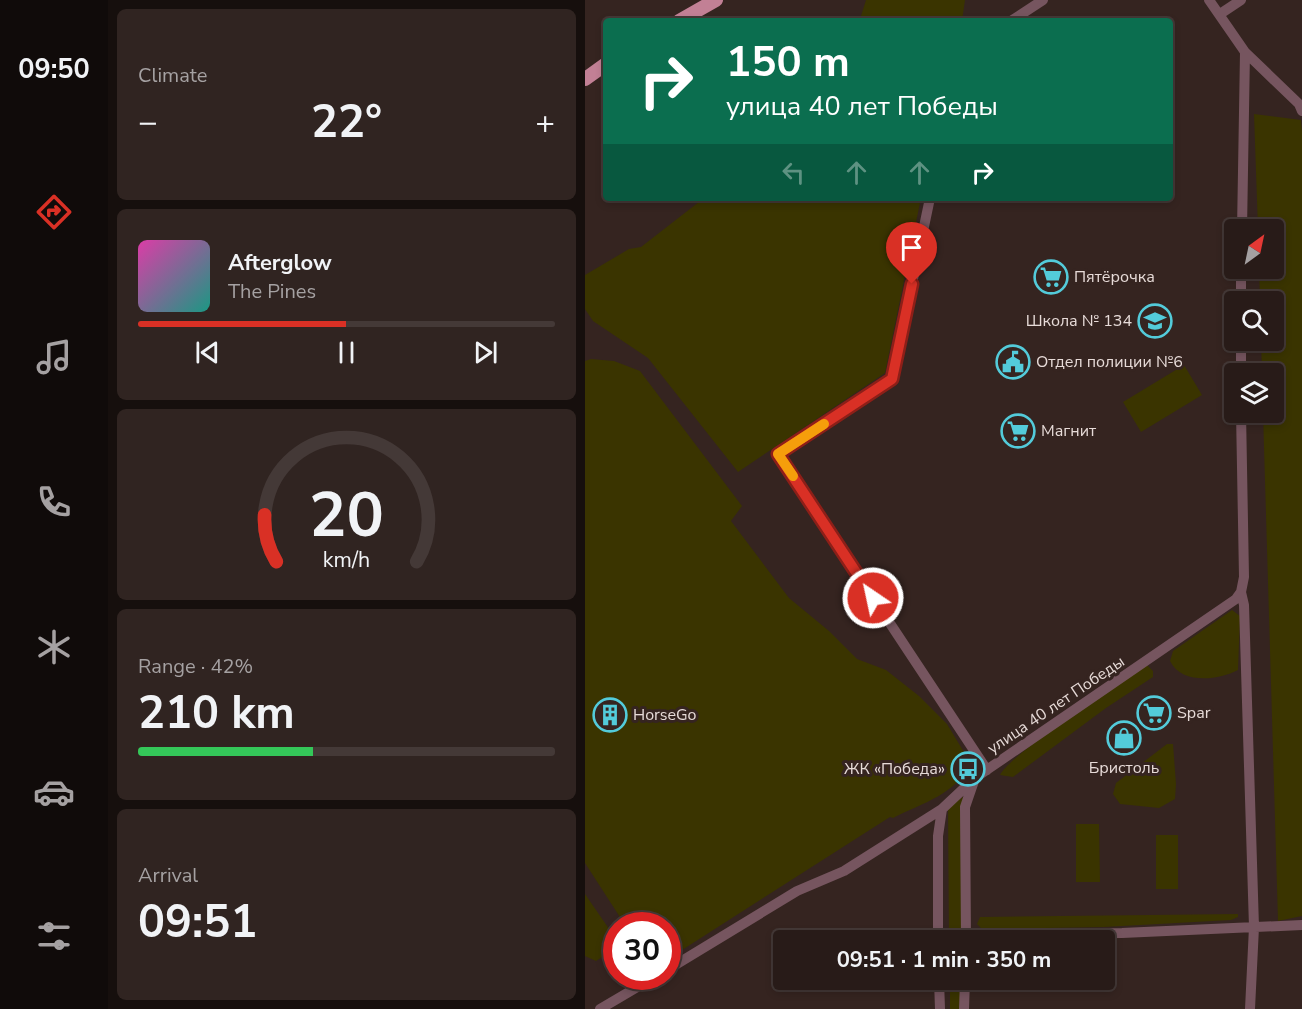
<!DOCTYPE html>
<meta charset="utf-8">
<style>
:root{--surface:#281b18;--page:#302421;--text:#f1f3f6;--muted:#a5a1a2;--line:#443937;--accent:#d93025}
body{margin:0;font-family:"Nunito Sans",sans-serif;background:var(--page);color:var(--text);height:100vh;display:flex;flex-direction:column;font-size:22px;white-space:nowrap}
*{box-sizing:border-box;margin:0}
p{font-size:20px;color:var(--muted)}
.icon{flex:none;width:33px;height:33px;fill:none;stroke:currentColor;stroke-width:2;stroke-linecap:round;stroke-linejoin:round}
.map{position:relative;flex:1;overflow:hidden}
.details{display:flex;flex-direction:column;gap:9px;padding:9px;background:#160f0d;width:477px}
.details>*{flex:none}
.banner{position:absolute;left:18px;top:18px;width:570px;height:183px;border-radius:6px;box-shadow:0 3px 9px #0003,0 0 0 2px var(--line);background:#0b6e4f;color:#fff;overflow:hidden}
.needle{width:39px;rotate:33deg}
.buttons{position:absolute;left:639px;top:219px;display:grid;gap:12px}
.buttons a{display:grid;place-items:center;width:60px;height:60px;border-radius:6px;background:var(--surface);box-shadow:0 3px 9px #0003,0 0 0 2px var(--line);font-size:30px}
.speed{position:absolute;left:18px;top:912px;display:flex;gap:12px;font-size:30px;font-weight:700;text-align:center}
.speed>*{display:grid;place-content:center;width:78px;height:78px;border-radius:50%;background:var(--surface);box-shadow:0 3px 9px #0003,0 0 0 2px var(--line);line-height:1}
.speed .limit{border:9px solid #d22;background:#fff;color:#111}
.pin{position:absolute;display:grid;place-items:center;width:51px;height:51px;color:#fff;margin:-62px -26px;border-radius:50% 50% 50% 0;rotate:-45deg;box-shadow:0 0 6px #0007}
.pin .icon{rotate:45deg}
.me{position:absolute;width:66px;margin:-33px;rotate:326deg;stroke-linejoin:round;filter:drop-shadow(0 0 4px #0008)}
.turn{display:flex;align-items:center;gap:21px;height:126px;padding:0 24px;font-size:27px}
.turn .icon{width:78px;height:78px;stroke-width:2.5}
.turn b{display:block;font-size:42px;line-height:51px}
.lanes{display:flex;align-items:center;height:57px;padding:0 24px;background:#0003;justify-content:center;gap:30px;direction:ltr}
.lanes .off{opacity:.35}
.big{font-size:45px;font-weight:700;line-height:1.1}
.details .card{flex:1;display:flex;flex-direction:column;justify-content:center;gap:9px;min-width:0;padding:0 21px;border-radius:9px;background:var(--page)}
.details .dial{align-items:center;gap:0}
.dial svg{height:156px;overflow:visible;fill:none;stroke:var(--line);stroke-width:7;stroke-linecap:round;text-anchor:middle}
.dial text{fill:var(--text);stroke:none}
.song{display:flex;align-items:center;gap:18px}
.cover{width:72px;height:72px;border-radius:9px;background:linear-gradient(135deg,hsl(320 70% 55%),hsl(170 70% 35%))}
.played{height:6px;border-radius:3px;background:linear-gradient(90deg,var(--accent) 50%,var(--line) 50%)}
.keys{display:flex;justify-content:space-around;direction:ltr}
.heat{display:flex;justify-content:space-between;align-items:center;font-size:33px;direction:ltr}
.charge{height:9px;border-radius:4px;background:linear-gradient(90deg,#34c759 42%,var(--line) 0)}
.trip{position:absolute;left:188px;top:930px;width:342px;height:60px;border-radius:6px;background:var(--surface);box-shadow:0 3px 9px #0003,0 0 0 2px var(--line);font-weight:700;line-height:60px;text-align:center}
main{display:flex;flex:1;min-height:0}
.menu{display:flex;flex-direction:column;width:108px;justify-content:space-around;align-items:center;background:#100b0a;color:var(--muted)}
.menu .icon{width:42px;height:42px}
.menu .current{color:var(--accent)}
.menu b{font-size:27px;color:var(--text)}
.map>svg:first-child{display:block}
.green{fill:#3a3400}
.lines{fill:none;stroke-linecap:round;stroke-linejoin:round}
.minor{stroke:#76555f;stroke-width:10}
.major{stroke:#c28095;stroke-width:14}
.route-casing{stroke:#8d1f18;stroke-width:15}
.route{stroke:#d93025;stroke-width:10}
.slow{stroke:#f59e0b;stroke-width:10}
.labels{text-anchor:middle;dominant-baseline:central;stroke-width:6;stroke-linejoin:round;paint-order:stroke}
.poi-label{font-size:16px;fill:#e7dbd8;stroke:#352420;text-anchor:start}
.street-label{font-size:16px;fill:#e7dbd8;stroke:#352420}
</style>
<main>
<nav class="menu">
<b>09:50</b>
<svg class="icon current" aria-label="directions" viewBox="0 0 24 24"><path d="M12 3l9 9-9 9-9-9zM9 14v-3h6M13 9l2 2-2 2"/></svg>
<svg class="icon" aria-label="music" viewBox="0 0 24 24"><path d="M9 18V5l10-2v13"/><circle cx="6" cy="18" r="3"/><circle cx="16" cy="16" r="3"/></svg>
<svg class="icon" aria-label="phone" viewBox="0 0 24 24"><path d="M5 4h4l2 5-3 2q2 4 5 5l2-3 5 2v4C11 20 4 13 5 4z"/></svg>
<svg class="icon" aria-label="climate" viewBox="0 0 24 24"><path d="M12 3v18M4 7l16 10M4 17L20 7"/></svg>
<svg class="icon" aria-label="car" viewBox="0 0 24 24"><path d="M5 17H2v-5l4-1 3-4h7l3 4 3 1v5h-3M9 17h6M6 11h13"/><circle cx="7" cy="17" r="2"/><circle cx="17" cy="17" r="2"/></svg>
<svg class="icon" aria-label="filters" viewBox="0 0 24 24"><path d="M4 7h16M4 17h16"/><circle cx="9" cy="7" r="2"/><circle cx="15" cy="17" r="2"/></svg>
</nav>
<section class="details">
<div class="card"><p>Climate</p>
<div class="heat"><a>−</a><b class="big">22°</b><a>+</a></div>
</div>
<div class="card">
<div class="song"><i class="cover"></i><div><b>Afterglow</b><p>The Pines</p></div></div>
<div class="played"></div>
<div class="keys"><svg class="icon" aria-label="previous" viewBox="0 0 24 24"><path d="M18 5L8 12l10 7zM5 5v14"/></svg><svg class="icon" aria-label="pause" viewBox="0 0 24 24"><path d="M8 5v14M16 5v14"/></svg><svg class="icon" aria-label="next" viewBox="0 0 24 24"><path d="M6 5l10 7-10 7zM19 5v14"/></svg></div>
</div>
<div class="card dial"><svg viewBox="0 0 100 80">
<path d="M14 69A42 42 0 1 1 86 69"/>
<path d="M14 69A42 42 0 0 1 8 45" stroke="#d93025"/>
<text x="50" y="56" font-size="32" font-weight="700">20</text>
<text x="50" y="72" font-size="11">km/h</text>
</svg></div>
<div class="card"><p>Range · 42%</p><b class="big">210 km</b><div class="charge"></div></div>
<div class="card"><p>Arrival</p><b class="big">09:51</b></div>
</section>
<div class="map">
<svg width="717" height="1009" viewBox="0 0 717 1009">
<rect width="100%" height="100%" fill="#352420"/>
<path class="green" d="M281 0H380L377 21H270L275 19Z
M669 114 716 120 717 131V916L693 921 678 413 688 412V374L677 373 676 341 688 340V302L675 301 674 269 688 268V230L673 229Z
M119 198H336L300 373 153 472 63 358 8 321 0 309V275L44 249 56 247Z
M6 359 29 361 55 371 157 506 146 521 204 598 244 631 272 659 301 670 334 696 362 724 385 762C373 794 337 803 308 818L305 817 83 959 82 926 40 925 0 863V361Z
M599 365 617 395 556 432 538 402Z
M647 610 655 616 653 670C632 681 596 684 585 661L588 651Z
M562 665 568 671V677L521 708 428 777 415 775C424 755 537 682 562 665Z
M582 744H588L591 784 590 799 574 808 535 804 528 794 531 783Z
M378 797 379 940H364L363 807Z
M491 824H514L515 882H491Z
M571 835H593V889H571Z
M0 894 31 939 29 949 11 961 0 956Z
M653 914V917L646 920 519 927 397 929 392 924 395 917Z
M365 980H381L382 1009H365Z"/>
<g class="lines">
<path class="minor" d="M624 0 660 52 657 230
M635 14 656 0
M426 21 458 0
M660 52 714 104 717 111
M345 198 307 379 193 454 402 770
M656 302V268
M656 374V340
M656 412 659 577 656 592 659 605 669 927 665 1009
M381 935 537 933 717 925
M353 940V836L357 809
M381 940 380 807 390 778
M82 970 212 891 259 871 357 809 390 778 651 599 656 592
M354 980 355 1009
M15 1009 71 976
M379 1009 380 980"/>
<path class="major" d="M94 21 131 0
M0 79 21 64"/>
</g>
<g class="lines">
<defs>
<path id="route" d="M288 598 193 454 307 379 327 284"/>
</defs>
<use href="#route" class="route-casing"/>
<use href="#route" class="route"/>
<path class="slow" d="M208 476 193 454 239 424"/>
</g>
<defs>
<symbol id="supermarket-ring" viewBox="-11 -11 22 22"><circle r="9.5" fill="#352420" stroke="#53cbda" stroke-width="1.5"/><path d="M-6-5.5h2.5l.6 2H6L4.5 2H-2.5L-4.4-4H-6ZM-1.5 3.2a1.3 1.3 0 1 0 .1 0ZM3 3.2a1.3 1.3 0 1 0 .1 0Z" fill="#53cbda"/></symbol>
<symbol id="school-ring" viewBox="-11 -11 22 22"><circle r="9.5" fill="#352420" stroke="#53cbda" stroke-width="1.5"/><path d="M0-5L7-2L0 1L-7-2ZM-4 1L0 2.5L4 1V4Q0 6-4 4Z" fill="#53cbda"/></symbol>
<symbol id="civic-ring" viewBox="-11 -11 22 22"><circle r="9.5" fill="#352420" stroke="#53cbda" stroke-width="1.5"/><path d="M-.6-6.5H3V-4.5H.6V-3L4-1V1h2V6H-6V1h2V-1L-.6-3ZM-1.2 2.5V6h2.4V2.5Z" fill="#53cbda"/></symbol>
<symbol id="building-ring" viewBox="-11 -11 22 22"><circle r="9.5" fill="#352420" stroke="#53cbda" stroke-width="1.5"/><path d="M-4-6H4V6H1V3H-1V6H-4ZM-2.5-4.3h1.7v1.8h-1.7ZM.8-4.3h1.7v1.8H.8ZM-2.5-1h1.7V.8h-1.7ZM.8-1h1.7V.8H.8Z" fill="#53cbda"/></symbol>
<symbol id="shop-ring" viewBox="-11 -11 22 22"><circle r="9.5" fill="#352420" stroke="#53cbda" stroke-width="1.5"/><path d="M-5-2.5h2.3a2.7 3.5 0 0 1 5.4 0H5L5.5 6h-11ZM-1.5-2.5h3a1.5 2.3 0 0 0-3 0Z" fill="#53cbda"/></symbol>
<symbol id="bus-ring" viewBox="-11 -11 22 22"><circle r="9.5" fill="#352420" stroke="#53cbda" stroke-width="1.5"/><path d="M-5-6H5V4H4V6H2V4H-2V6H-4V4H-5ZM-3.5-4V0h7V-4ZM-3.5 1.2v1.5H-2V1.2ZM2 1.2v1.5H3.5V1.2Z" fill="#53cbda"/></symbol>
</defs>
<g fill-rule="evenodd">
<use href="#supermarket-ring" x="447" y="258" width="38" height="38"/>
<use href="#school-ring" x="551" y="302" width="38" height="38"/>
<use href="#civic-ring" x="409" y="343" width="38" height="38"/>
<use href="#supermarket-ring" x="414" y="412" width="38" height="38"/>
<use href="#supermarket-ring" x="550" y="694" width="38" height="38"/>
<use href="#building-ring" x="6" y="696" width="38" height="38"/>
<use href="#shop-ring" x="520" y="719" width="38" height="38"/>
<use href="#bus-ring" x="364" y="750" width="38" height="38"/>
</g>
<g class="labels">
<g class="poi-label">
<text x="489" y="277">Пятёрочка</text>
<text x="547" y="321" text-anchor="end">Школа № 134</text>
<text x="451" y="362">Отдел полиции №6</text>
<text x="456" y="431">Магнит</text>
<text x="592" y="713">Spar</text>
<text x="48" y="715">HorseGo</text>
<text x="539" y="768" text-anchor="middle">Бристоль</text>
<text x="360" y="769" text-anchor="end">ЖК «Победа»</text>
</g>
<g class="street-label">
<text transform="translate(471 705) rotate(-34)">улица 40 лет Победы</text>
</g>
</g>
</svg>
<div class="buttons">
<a><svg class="needle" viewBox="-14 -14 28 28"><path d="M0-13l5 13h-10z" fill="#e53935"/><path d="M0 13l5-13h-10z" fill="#a5a1a2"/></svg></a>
<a><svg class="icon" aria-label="search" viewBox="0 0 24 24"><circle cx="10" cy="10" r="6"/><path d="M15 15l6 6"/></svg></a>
<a><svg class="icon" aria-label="layers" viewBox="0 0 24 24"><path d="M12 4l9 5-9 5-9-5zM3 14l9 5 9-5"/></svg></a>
</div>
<div class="speed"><div class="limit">30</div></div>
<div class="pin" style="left:327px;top:284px;background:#d93025"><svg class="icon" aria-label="arrive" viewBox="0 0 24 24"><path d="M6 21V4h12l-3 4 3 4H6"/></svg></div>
<svg class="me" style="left:288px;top:598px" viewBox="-20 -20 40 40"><circle r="17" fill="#d93025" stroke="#fff" stroke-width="3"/><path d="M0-11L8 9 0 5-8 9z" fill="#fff"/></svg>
<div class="trip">09:51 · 1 min · 350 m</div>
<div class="banner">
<div class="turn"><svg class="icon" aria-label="right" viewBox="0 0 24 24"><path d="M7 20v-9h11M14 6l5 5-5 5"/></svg><div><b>150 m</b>улица 40 лет Победы</div></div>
<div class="lanes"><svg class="icon off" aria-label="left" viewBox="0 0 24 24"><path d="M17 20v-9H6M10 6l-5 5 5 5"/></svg><svg class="icon off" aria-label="ahead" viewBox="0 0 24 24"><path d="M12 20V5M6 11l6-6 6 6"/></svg><svg class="icon off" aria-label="ahead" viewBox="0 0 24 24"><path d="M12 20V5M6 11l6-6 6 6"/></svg><svg class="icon" aria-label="right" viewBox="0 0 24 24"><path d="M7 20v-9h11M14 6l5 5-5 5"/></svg></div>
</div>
</div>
</main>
